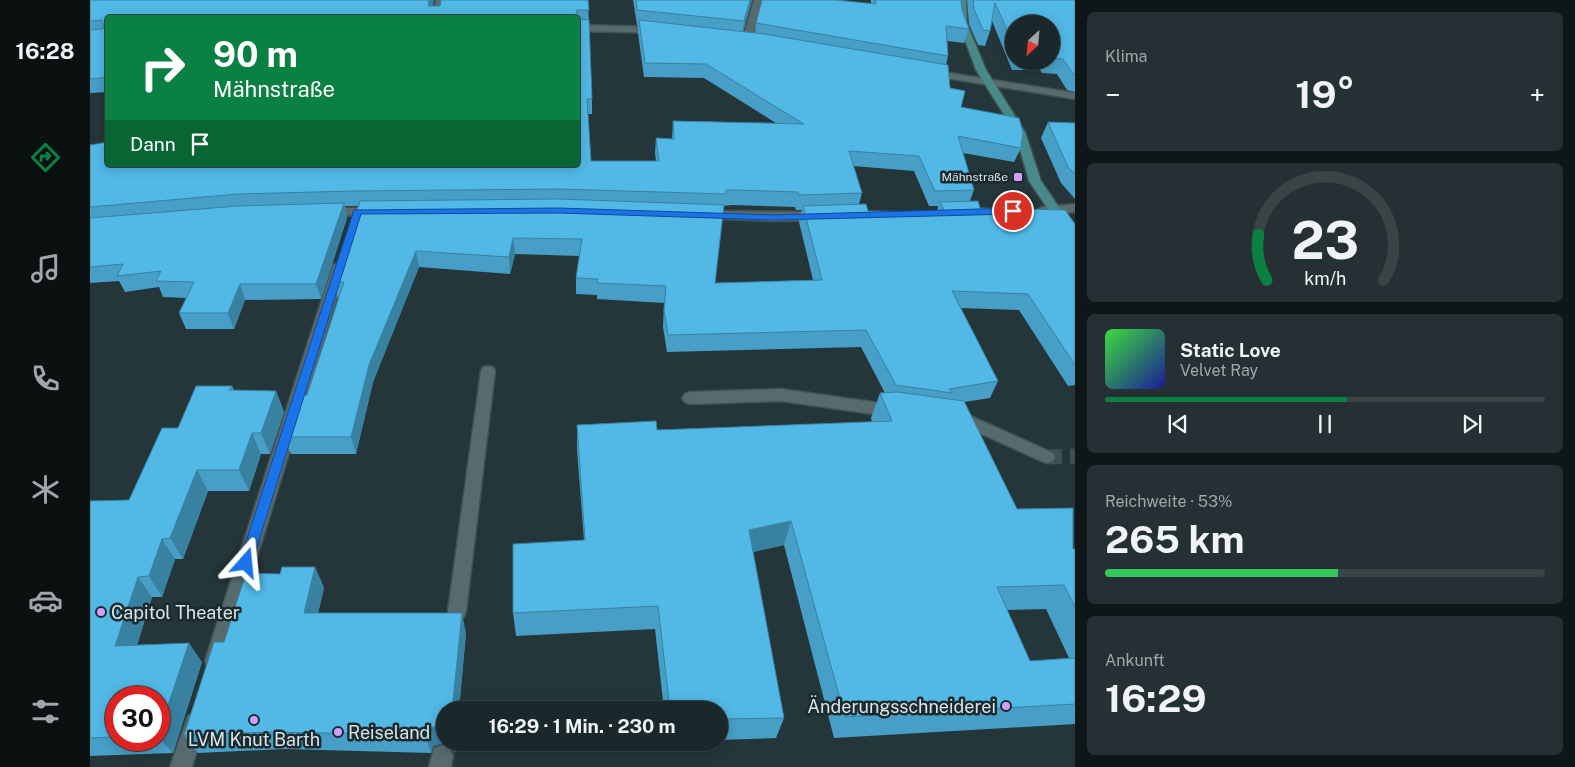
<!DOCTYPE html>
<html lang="de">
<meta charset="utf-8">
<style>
:root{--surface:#1b282b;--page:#243033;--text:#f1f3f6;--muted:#a0a6a9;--line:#394447;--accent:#0b8043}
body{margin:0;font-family:"Public Sans",sans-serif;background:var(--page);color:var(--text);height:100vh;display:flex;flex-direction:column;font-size:19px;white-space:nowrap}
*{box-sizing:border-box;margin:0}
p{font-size:16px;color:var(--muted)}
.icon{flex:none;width:28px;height:28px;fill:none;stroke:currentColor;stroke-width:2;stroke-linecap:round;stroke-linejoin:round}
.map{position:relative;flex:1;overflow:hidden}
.sheet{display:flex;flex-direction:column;gap:12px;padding:12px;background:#0f1618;width:500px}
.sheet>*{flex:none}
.guide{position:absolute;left:15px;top:15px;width:475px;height:152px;border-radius:5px;box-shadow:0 2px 12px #0003,0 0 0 1px var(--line);background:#0b8043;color:#fff;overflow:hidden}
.needle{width:32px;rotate:206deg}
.buttons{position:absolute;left:915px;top:15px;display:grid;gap:10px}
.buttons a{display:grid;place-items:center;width:55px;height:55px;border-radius:50%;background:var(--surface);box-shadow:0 2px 12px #0003,0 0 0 1px var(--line);font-size:25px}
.speed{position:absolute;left:15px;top:686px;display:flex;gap:10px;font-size:25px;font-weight:700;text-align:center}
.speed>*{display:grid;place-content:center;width:65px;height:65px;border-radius:50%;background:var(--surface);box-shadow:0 2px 12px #0003,0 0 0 1px var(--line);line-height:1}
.speed .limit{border:8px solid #d22;background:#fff;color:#111}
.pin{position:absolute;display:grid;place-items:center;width:42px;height:42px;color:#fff;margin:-21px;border:2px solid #fff;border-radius:50%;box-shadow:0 1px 5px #0007}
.me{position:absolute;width:55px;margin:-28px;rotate:18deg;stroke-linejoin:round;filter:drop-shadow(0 0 4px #0008)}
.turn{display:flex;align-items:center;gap:18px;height:105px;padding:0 25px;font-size:22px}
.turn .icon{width:65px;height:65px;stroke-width:2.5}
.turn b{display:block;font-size:35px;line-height:42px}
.then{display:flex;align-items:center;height:48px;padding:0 25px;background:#0003;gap:10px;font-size:19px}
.big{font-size:38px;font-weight:700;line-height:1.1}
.sheet .card{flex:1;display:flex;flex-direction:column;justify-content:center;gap:8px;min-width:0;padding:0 18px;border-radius:8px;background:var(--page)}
.sheet .dial{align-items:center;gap:0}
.dial svg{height:130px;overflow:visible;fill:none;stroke:var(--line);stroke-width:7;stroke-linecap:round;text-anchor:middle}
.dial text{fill:var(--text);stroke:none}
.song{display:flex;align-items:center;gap:15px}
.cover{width:60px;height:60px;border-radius:8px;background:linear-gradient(135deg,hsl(120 70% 55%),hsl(240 70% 35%))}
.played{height:5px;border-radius:2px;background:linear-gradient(90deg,var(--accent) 55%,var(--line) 55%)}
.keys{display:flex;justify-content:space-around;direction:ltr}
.heat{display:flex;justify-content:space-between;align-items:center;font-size:28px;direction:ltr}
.charge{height:8px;border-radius:4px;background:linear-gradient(90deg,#34c759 53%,var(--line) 0)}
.trip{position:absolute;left:346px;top:701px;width:292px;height:50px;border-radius:25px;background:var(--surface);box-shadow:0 2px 12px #0003,0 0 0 1px var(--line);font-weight:700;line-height:50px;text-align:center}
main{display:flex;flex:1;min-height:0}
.menu{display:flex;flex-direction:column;width:90px;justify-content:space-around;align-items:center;background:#0b1011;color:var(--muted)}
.menu .icon{width:35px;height:35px}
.menu .selected{color:var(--accent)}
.menu b{font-size:22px;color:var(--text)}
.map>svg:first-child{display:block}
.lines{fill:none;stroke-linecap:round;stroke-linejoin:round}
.minor-tunnel{stroke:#3f5053;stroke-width:15;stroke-dasharray:15 8;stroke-linecap:butt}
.minor-casing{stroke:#415153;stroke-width:3}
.major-casing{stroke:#415153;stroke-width:3}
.minor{fill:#576a6e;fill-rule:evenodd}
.major{fill:#488a89;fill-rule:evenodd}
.wall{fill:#479ec6;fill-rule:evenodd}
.shaded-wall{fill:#3981a1}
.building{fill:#52b8e6;stroke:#3981a1}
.route{fill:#1a73e8;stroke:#114b97}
.poi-dot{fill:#d49cfb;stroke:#1a2b2f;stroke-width:2}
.labels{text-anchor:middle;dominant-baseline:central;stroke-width:5;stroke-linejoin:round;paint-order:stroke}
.far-poi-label{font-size:12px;fill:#d9e4e6;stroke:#1a2b2f;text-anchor:end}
.near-poi-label{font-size:18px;fill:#d9e4e6;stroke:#1a2b2f;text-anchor:start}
</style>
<main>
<nav class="menu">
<b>16:28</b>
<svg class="icon selected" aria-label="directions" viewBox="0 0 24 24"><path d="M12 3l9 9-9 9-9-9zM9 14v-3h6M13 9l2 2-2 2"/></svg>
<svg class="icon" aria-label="music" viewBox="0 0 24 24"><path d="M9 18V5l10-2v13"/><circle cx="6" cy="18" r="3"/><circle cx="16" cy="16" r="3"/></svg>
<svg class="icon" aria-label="phone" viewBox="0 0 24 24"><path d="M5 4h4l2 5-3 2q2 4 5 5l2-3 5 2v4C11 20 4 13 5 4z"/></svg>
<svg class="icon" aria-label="climate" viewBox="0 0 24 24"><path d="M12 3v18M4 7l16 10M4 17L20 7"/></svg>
<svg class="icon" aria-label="car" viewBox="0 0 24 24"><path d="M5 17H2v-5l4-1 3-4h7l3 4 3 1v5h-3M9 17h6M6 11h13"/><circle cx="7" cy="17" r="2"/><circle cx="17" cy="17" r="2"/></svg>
<svg class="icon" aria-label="filters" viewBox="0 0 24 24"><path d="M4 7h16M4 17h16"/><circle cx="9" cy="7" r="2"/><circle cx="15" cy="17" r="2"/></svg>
</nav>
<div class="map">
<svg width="985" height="767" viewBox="0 0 985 767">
<rect width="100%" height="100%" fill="#243639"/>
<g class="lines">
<path class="minor-tunnel" d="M957 457 985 456"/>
<defs>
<path id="minor" d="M346 0H354L350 18H341Z
M664 0H672L662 41 657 44 652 41Z
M488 25 568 27 573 30 568 33 488 31Z
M841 70 985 93V99L838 75V71Z
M985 204V212L952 215 946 211 952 207Z
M237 208H286L292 212 286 216 233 215 231 212 233 209Z
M614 211 729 212 735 216 729 220 684 221 610 218 608 215Z
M250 261 257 265 135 661 132 668 125 670 118 668 115 661 243 265Z
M398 366 403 367 405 371 376 611 374 617 367 619 360 617 358 611 391 371 393 367Z
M691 389 804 405 809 407 812 411 809 415 804 417 691 401 600 404 595 402 592 398 595 394 600 392Z
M867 413 883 417 963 453 965 457 963 461 957 463 951 461 874 426 861 423 859 419 861 415Z
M105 713 112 716 115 723 102 767H80L98 716Z
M352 745 360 748 363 756 361 767H339L344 748Z"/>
<path id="major" d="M868 0H876L877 24 896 70 935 132 951 181 985 231V244L981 243 939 181 925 132 886 70 869 24Z"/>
</defs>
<use href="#minor" class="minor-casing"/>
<use href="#major" class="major-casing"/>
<use href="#minor" class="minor"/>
<use href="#major" class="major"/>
</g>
<path class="wall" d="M0 0 350 6 498 0 502 99V114H498L501 161H566L565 153 566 138 582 139 583 121 686 123 614 78 554 77 548 33V25H547L543 0H662L653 32 665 33 666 23 781 3V0H871L872 10 879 29 874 43 857 41 858 56 856 65 860 88 871 107 931 148 924 162 873 153 884 190 880 201 890 208 985 224V385L978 386 929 310 871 308 908 381 900 398 874 402 927 509 983 549H985V724L744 738 694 545 663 552 694 718 686 738 630 740V710H574L565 629 426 636 423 613 494 540 487 450V425L567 430 782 422 781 418 790 393H795L771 347 577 352 573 327 574 303 507 299V295L486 294V278L489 256 425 254 420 274 329 267 283 382 266 454H201L194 437 217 395 248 299 244 282 268 206H255L257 218 231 299 155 300 144 329H96L89 313 97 298 73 297 69 287 35 292 29 281 0 283V145L488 165V18H18V92L0 93ZM763 166 824 171 839 206H848L847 212 778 211 769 204 772 193ZM642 205 705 207 706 210H712L709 222 723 280 625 283 634 206ZM956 609 979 658 940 661 917 610Z
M877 0H985V92L977 90 967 74 952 73 950 70H922L902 21 900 31 895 46 888 45 879 24ZM924 24H961V61H924Z
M958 122 985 123V199L971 183 951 138Z
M142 386 144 390 186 391 194 412 180 454H171L159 491H118L93 559H85L72 597H62L47 645 112 662 83 753 0 756V501L39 500 88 428ZM26 698H69V740H26Z
M225 567 234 588 228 613 376 633 369 710H355V742H366L365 753 361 746 353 743 343 746 341 753 195 749 108 753 94 735 134 642 190 574Z"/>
<path class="shaded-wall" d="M339 0H344L340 18 338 6Z
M660 0H662L652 36 654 21Z
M254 203 257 218 231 299 226 284Z
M423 238 425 254 420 274 419 257Z
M326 251 329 267 283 382 266 454 261 437 279 365Z
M150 284 155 300 144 329 138 313Z
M186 391 194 412 180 454 171 433Z
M162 433 171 454 159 491 149 470Z
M107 470 118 491 93 559 80 538Z
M701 521 694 545 653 554 659 530Z
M72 539 85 559 72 597 59 576Z
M225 567 234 588 223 633 214 613Z
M48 577 62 597 41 665 25 646Z
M372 613 376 633 369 710H362Z
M99 643 112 662 83 753 69 738V732Z
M347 726 353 743 343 746 341 753 335 735 338 729Z
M362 742H366L365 753Z"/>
<path class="building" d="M0 0H339L338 6H350L351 0H498L499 10H487L486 18H18V77L0 79V30L13 29 14 27 12 20 0 21Z
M546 0H660L654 21 547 10Z
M672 0H746L786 4 785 0H871L872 10 879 29 856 26 858 56 666 23Z
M883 0H985V75H984L973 59 961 58V24H924V45L905 3 900 31 893 30 884 9Z
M488 19 499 20 502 99H497L501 161H569L566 138 584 139 583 121 714 124 616 64 555 63 549 20 674 34 858 65 860 88 875 91 871 107 929 118 933 132 931 148 868 136 884 190 845 191 829 156 759 151 772 193 709 195 708 192 645 190H636V194L469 189 264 191 148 194 0 207V145L18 142V165H488Z
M958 122 985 123V174L978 167Z
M469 199 634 205 625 283 732 280 713 206 776 204 778 211 855 212 850 202 888 201 890 208 975 210 985 224V365L938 294 862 291 908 381 859 389 862 393 806 385 776 330 578 335 574 310 576 286 507 283 508 279 486 278 492 239 423 238 419 257 326 251 279 365 261 437H194L208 395H217L254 282H244L270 201Z
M254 203 226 284H150L138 313H89L104 282 66 281 71 271 27 276 33 264 0 267V218L148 206Z
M106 386H142L139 390 186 391 171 433H162L149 470H107L80 538 72 539 59 576 48 577 25 646 99 643 69 732V698H26V737L0 738V501L39 500 72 428H88Z
M807 392 874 401 927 509 983 508V549H985V607L974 585 907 587 940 661 985 658V704L755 717 701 521 659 530 694 718 630 719V710H580L568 606 423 613V544L495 540 487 425 566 421 567 430 802 421 790 393Z
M192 567H225L214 613H372L362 710H355V728L347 726 338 729 335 735 184 732 94 735 124 642H134L156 573 190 574Z"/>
<path class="route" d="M469 208 684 215 923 208 928 211 923 214 684 220 469 213 271 214 162 563 160 568 156 569 151 568 149 563 264 210Z"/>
<g class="poi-dot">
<rect x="923" y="172" width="10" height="10" rx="2.5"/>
<circle cx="11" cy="612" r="5"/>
<circle cx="916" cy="706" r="5"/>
<circle cx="164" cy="720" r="5"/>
<circle cx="248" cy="732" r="5"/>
</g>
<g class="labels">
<g class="far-poi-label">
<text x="918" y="177">Mähnstraße</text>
</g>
<g class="near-poi-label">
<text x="21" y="612">Capitol Theater</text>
<text x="906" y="706" text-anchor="end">Änderungsschneiderei</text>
<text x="258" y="732">Reiseland</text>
<text x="164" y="739" text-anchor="middle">LVM Knut Barth</text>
</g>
</g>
</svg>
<div class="buttons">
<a><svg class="needle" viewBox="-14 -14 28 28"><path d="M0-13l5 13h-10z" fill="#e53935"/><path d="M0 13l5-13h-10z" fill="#a0a6a9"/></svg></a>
</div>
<div class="speed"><div class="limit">30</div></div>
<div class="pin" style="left:923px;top:211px;background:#d93025"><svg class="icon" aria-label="arrive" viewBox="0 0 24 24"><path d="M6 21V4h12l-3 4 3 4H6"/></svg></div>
<svg class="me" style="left:156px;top:563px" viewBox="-20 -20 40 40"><path d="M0-17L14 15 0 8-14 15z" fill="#1a73e8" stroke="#fff" stroke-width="4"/></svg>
<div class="trip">16:29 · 1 Min. · 230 m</div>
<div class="guide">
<div class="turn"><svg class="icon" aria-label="right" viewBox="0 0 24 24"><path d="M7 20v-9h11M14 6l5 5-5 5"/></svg><div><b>90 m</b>Mähnstraße</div></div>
<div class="then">Dann<svg class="icon" aria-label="arrive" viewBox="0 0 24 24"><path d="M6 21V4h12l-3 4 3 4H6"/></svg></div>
</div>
</div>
<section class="sheet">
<div class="card"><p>Klima</p>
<div class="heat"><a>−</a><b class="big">19°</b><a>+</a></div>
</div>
<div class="card dial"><svg viewBox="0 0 100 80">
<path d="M14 69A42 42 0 1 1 86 69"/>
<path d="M14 69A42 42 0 0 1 9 41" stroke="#0b8043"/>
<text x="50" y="56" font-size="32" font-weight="700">23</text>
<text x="50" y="72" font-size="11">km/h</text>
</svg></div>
<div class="card">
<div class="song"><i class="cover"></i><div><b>Static Love</b><p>Velvet Ray</p></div></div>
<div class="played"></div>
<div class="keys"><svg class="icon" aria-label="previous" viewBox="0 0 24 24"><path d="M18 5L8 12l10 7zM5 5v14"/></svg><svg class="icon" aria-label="pause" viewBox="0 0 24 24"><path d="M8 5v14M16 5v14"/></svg><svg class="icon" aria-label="next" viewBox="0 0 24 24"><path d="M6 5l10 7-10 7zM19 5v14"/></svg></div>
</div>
<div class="card"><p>Reichweite · 53%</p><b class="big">265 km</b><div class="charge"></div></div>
<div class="card"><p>Ankunft</p><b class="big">16:29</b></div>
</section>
</main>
